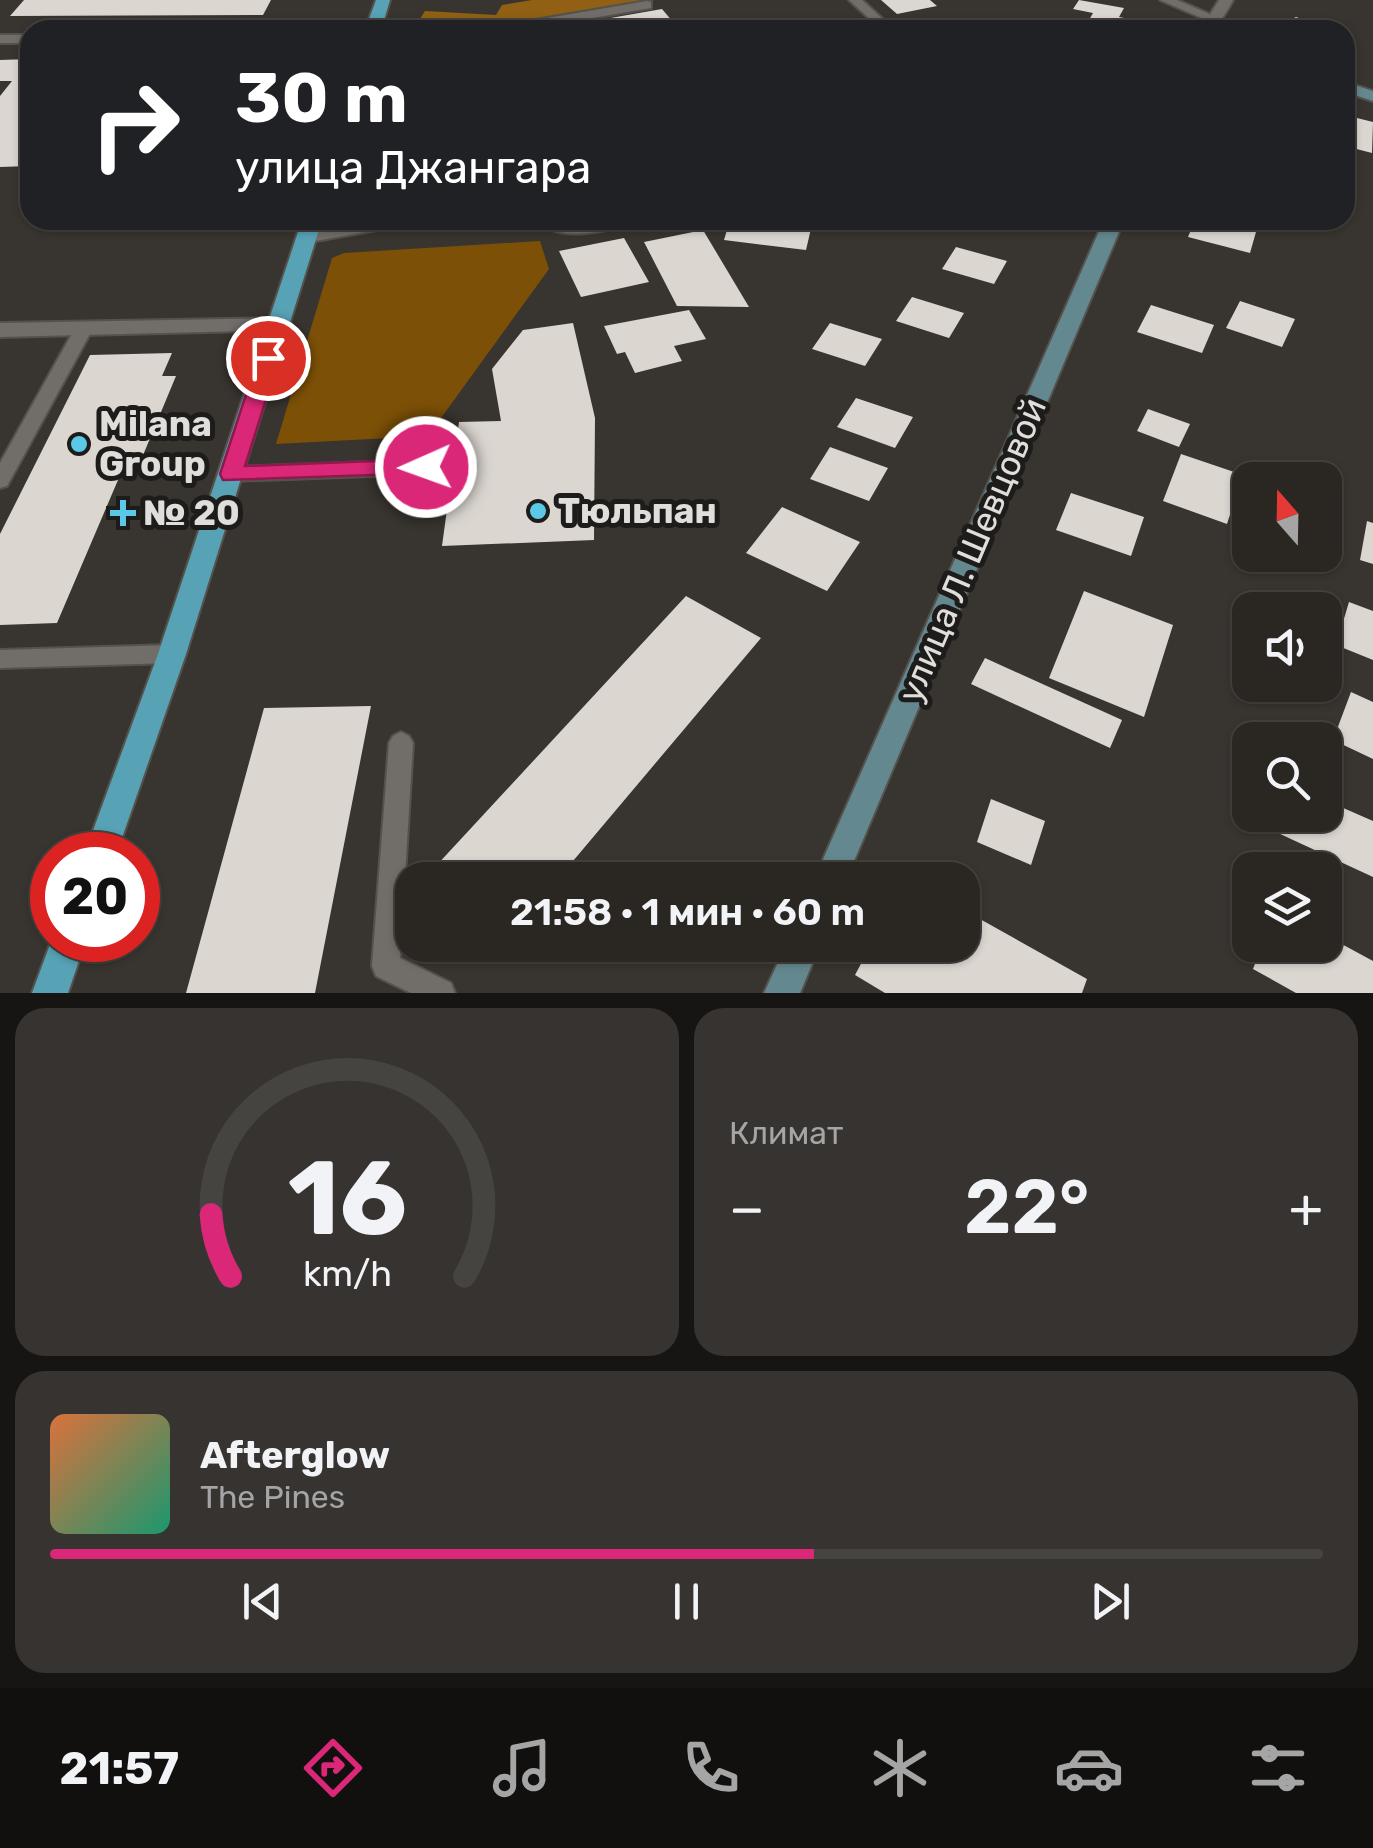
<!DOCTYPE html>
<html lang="ru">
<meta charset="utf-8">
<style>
:root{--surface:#2a2723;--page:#363330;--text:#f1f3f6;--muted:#a5a5a6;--line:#464441;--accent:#db2777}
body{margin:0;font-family:Rubik,sans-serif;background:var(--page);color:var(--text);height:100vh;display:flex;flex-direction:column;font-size:38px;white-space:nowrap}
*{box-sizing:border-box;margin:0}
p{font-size:32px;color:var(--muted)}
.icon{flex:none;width:55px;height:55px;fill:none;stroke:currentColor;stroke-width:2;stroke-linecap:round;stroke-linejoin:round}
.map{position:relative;height:993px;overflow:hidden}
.drawer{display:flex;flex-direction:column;gap:15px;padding:15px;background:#171513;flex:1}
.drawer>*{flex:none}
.guide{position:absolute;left:20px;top:20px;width:1335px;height:210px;border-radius:30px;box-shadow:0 2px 8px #0004,0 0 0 2px var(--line);background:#202124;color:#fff;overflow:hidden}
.needle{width:65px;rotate:340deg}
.fabs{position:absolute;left:1232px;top:462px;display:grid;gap:20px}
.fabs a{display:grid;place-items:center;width:110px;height:110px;border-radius:20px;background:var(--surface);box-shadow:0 2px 8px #0004,0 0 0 2px var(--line);font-size:50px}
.speed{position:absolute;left:30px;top:832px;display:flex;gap:20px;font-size:50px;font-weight:700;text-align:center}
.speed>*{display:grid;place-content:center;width:130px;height:130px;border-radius:50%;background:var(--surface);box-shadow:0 2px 8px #0004,0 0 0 2px var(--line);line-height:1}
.speed .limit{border:15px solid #d22;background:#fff;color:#111}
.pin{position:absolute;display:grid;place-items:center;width:85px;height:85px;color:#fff;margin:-42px;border:5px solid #fff;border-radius:50%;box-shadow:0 2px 10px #0007}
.me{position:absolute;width:110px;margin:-55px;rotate:268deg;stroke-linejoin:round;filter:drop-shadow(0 0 8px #0008)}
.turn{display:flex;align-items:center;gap:35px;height:210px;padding:0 50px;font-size:45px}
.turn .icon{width:130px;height:130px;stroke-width:2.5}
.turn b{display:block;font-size:70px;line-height:85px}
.big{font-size:75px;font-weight:600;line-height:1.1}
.drawer .tile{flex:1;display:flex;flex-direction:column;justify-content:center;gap:15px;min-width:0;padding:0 35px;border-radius:30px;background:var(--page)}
.drawer .dial{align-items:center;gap:0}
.dial svg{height:260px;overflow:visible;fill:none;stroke:var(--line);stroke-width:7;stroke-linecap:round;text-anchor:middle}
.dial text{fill:var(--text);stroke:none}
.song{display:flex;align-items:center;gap:30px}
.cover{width:120px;height:120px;border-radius:15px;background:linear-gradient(135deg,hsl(20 70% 55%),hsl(160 70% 35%))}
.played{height:10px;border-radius:5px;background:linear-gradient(90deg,var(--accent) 60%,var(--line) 60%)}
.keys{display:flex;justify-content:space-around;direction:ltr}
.heat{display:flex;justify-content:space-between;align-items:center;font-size:55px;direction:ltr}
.drawer .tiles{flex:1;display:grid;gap:15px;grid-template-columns:1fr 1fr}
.tile:last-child{grid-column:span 2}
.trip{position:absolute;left:395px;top:862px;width:585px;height:100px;border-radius:30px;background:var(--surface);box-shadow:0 2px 8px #0004,0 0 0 2px var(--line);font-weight:600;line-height:100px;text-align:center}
.dock{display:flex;height:160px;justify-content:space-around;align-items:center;background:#11100e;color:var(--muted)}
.dock .icon{width:70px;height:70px}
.dock .on{color:var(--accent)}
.dock b{font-size:45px;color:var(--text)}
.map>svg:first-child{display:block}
.green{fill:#7c5006}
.forest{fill:#916014}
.building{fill:#dbd6d0}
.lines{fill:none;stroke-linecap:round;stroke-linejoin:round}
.lane-casing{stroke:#55524e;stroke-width:4}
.street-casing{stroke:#55524e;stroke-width:4}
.secondary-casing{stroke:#55524e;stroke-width:4}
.primary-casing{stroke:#55524e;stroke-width:4}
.lane{fill:#716d68;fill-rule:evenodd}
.street{fill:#716d68;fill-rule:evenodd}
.secondary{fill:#64888f;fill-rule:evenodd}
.primary{fill:#57a2b5;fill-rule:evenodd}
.route{fill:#db2777;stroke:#8e194d;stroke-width:2.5}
.poi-dot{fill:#5bc8e7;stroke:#1e1c1a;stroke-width:4}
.labels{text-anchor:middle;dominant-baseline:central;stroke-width:10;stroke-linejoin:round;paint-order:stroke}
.poi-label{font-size:35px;font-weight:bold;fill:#e0dedb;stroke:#1e1c1a;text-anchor:start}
.street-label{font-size:35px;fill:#e0dedb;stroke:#1e1c1a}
</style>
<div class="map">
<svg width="1373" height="993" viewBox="0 0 1373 993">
<rect width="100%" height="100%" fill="#38342f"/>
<path class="green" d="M540 241 549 269 428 436 276 444 332 258 344 253Z"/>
<path class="forest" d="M532 0H655L470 30H413L425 11 496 15 502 5Z"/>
<path class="building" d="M24 0H271L263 15 10 16Z
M881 0H930L937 6 897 14Z
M1079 0 1124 8 1119 17 1155 24 1152 30H1135L1089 20 1093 13 1073 9Z
M662 9 678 28 554 30 553 28Z
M1296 17 1322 26 1315 30 1274 28Z
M30 59V166L0 167V96L12 81H0V60Z
M1345 115 1373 122 1372 153 1345 146Z
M730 220H813L806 250 724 240Z
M1195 220 1256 232 1250 253 1188 237Z
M703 230 749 307 677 306 644 242Z
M624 238 649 282 581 297 559 251Z
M956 247 1007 261 994 284 942 269Z
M912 297 964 313 949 338 896 321Z
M1240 301 1295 319 1282 347 1226 328Z
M1151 305 1214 325 1202 353 1137 332Z
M689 310 706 339 674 346 682 361 635 373 625 352 617 354 604 326Z
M573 323 595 418 594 540 442 546 459 422 501 421 492 369 523 330Z
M830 323 882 339 865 366 812 349Z
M172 353 162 376H176L136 472 121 473 57 623 0 625V534L90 355Z
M856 398 913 417 895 448 837 427Z
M1148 409 1190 424 1179 447 1137 431Z
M830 447 888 468 869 501 810 479Z
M1181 454 1243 475 1227 524 1163 501Z
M1071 493 1144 517 1131 556 1056 530Z
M782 507 860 542 827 591 746 553Z
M1367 521 1373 523V564L1360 560Z
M1084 591 1173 625 1144 717 1049 678Z
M686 596 761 638 557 880H423Z
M1349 602 1373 611V660L1336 645Z
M985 658 1122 720 1110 748 971 684Z
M1351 692 1373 702V759L1333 740Z
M371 706 315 993H186L264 708Z
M991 799 1045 821 1031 865 977 842Z
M1325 800 1373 821V877L1278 833 1283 815H1325Z
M962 909 1087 979 1082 993H885L855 975 871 945H962Z
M1325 935 1373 961V993H1296L1253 969 1262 945H1325Z"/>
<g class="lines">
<defs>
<path id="lane" d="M849 0H862L887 23 866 30H843L872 21Z
M1160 0H1177L1221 19 1211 22Z
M647 1 651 2V8L522 30H494L500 26Z
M0 35H30V43H0Z
M378 220H412L404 225 305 243 297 238 305 233Z
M536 220 575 225 641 220 633 225C602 230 562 244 536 220Z
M83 325 92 330 7 486 0 488V463L74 330Z
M425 460 435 467 425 474 231 481 221 474 231 467Z
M172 645 180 647 183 654 180 661 172 663 0 668V650Z
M401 732 409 736 413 743 400 958 451 983 455 993H411L376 976 372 966 389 743 393 736Z"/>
<path id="street" d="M1219 0H1233C1222 21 1216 30 1191 30L1209 16Z
M279 318 290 325 287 330 0 337V323Z"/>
<path id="secondary" d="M1345 82 1373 91V101L1345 92Z
M1104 220H1124L846 880H814Z
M786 945H820L800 993H764Z"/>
<path id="primary" d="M376 0H390L381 30H365Z
M302 220H322L186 654 116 855H84L158 654Z
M52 939 86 940 68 993H32Z"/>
</defs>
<use href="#lane" class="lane-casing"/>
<use href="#street" class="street-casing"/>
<use href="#secondary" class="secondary-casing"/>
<use href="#primary" class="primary-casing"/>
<use href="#lane" class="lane"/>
<use href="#street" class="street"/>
<use href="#secondary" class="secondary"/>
<use href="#primary" class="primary"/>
</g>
<path class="route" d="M268 351 279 358 245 466 426 459 433 462 437 467 433 473 223 480 220 474 258 358Z"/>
<g class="poi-dot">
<circle cx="79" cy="444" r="10"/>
<circle cx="538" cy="511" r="10"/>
<path d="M118 498h10v10h10v10h-10v10h-10v-10h-10v-10h10z"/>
</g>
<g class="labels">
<g class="poi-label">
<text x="99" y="424">Milana<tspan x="99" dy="40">Group</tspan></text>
<text x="558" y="511">Тюльпан</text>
<text x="143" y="513">№ 20</text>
</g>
<g class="street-label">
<text transform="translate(972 550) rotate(-67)">улица Л. Шевцовой</text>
</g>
</g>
</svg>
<div class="fabs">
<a><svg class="needle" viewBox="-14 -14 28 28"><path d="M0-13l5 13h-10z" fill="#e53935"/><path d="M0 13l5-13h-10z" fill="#a5a5a6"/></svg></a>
<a><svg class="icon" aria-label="sound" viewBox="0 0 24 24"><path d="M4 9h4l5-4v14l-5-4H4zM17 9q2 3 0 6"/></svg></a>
<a><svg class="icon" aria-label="search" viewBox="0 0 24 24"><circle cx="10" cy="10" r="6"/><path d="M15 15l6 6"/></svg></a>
<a><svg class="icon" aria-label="layers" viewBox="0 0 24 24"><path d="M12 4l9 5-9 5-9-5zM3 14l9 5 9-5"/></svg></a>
</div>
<div class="speed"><div class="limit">20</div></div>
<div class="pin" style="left:268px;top:358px;background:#d93025"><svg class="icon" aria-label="arrive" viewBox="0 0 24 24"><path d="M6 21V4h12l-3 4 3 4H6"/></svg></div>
<svg class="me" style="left:426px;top:467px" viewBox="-20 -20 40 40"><circle r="17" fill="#db2777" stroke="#fff" stroke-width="3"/><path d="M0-11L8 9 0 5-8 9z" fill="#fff"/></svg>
<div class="trip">21:58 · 1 мин · 60 m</div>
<div class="guide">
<div class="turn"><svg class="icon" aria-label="right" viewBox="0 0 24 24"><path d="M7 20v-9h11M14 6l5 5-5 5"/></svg><div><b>30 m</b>улица Джангара</div></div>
</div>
</div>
<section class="drawer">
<div class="tiles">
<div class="tile dial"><svg viewBox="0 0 100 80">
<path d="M14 69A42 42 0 1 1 86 69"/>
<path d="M14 69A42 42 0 0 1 8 50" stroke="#db2777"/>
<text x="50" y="56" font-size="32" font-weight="700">16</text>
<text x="50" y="72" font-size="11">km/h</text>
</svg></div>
<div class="tile"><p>Климат</p>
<div class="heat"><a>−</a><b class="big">22°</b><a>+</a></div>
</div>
<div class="tile">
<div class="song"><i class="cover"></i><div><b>Afterglow</b><p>The Pines</p></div></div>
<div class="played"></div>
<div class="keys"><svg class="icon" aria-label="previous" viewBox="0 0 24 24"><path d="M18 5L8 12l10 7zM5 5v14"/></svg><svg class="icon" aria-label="pause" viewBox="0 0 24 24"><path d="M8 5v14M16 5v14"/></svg><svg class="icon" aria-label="next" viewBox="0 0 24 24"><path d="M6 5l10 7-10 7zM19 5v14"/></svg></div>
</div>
</div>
</section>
<nav class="dock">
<b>21:57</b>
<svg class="icon on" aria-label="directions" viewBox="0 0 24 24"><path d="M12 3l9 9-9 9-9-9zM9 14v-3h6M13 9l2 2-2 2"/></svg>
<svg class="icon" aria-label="music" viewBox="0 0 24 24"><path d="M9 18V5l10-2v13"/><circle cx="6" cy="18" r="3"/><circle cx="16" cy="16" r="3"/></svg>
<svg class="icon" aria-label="phone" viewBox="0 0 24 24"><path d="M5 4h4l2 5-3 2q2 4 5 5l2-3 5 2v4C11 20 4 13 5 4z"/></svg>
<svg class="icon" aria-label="climate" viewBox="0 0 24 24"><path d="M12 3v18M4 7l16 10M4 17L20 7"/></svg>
<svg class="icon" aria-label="car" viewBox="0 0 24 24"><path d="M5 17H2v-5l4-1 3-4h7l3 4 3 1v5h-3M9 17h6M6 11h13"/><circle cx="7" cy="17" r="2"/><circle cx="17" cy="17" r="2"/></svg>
<svg class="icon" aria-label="filters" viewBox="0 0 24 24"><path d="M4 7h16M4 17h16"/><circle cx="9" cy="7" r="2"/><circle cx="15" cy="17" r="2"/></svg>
</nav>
